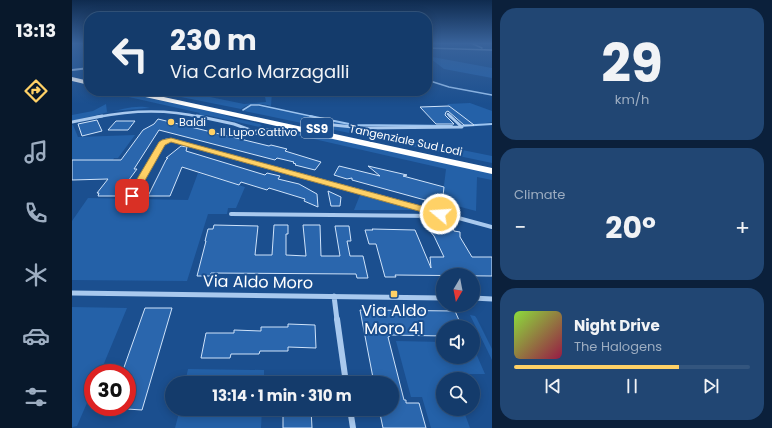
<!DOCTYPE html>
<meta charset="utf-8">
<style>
:root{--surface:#143b6b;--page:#214673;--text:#f1f3f6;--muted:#9dadc1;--line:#33557e;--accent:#ffd166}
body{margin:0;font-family:Poppins,sans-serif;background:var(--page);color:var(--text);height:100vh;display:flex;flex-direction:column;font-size:15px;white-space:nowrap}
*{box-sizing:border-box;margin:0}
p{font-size:13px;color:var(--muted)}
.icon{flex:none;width:22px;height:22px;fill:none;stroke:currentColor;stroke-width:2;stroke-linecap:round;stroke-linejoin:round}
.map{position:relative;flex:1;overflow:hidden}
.sheet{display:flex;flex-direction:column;gap:8px;padding:8px;background:#0b203b;width:280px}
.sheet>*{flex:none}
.top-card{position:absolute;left:12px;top:12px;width:348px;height:84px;border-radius:16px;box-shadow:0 2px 10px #0003,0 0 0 1px var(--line);background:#143b6b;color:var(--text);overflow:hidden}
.needle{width:26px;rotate:190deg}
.tools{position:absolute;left:364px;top:268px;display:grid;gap:8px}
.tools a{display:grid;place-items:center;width:44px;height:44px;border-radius:50%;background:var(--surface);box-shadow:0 2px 10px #0003,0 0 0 1px var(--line);font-size:20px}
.speed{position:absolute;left:12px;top:364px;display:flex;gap:8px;font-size:20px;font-weight:700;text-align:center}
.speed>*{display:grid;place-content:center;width:52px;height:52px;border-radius:50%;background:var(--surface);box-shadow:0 2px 10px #0003,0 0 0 1px var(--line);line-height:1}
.speed .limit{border:6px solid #d22;background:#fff;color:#111}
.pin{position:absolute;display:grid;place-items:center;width:34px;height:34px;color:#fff;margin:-17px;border-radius:8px;box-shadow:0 2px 6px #0006}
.me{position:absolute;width:44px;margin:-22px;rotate:288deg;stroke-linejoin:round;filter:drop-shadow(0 0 3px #0008)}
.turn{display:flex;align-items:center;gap:14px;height:84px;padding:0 20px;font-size:18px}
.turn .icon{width:52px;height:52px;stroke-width:2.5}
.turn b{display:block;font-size:28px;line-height:34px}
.big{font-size:30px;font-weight:700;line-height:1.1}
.sheet .widget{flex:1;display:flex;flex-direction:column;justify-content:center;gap:6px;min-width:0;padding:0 14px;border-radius:16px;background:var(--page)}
.sheet .dial{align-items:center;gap:0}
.dial b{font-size:52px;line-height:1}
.song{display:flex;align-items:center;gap:12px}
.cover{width:48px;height:48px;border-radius:6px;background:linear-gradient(135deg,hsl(90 70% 55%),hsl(340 70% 35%))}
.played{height:4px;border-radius:2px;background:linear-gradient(90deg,var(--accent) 70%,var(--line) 70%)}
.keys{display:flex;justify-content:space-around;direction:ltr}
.heat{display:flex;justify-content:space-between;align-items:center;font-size:22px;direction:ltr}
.trip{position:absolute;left:93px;top:376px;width:234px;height:40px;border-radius:20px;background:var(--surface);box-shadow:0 2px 10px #0003,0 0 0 1px var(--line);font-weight:700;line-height:40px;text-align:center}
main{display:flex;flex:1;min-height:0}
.tabs{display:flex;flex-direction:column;width:72px;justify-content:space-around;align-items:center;background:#08182b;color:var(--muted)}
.tabs .icon{width:28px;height:28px}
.tabs .active{color:var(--accent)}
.tabs b{font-size:18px;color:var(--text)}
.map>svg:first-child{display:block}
.green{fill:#2461a8}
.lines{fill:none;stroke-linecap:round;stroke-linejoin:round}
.stream-far1{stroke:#9cc4f0;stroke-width:1.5}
.stream{stroke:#9cc4f0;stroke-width:2}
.building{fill:#2a66ad;stroke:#cfe3fa}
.street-far5{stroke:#a9c9ee;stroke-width:2}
.street-far4{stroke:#a9c9ee;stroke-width:2.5}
.street-far3{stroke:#a9c9ee;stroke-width:3}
.street-far2{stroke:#a9c9ee;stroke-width:4}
.street-far1{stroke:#a9c9ee;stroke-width:5}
.street{stroke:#a9c9ee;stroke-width:6}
.highway{fill:#fff;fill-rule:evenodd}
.route{fill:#ffd166;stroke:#a68842}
.poi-dot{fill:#ffd166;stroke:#1b4f8f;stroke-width:1.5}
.labels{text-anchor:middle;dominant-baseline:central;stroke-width:4;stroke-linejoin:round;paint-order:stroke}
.far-poi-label{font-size:11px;fill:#fff;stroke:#1b4f8f;text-anchor:start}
.far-street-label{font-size:11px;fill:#fff;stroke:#1b4f8f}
.shield{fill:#1b4f8f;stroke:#bbcadd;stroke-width:1}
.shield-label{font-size:12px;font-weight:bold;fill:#fff}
.near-street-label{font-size:16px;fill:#fff;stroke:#1b4f8f}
.near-poi-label{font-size:16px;fill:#fff;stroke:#1b4f8f}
</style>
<main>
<nav class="tabs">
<b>13:13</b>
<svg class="icon active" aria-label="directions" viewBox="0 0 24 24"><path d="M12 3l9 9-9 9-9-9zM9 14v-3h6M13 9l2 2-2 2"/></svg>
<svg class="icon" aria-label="music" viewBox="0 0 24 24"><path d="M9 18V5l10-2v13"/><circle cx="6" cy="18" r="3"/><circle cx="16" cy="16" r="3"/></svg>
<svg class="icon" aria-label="phone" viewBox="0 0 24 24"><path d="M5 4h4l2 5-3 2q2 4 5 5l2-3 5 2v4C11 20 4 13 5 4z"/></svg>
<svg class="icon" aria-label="climate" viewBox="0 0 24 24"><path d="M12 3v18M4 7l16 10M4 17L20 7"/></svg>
<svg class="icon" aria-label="car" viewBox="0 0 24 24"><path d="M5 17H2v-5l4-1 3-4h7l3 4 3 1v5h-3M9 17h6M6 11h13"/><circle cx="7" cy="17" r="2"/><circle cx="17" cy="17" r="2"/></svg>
<svg class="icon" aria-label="filters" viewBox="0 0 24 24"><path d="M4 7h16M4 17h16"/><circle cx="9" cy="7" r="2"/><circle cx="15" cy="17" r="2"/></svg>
</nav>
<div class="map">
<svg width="420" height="428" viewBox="0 0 420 428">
<rect width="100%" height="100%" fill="#1b4f8f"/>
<path class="green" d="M355 56 420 68V78L372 69Z
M30 91H45L150 114 161 118 188 124 191 127 190 129 184 130 187 127 134 115 131 117 125 116 128 113Z
M79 91H109L172 104 194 102 192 91H200L199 106C188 103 179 102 169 109Z
M398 103 420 111V122L401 125 375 104Z
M34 104 35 112C50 110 64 104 78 108L41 111 0 121V115L21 111Z
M179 106H186L285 126 291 130 420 156V163L172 111Z
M0 125H1L6 137 63 135 46 158H42L41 160H0Z
M217 131 245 137H258L420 173V180L405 177 404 211 370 202 374 169 211 132Z
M126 173 173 187 164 208H156L155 214H136L115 281 0 280V221L16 198 116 200Z
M288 195 339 209V210H282Z
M0 307 55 308 28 373H21V389L5 426 0 427Z
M398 315 403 316 405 319 420 349V360Z
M324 341 371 342V357H401V351H403L413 374H387L389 379H371V409H391L398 428H359L350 397H339Z
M116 369 192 370V383H113Z
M108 409H190L189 428H103Z"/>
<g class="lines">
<path class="stream-far1" d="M401 44 410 48
M355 48 420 50
M355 80 377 87 420 95
M171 110 179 105H187L243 117"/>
<path class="stream" d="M238 116 282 125 380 126
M388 126 420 124"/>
</g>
<path class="building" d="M377 106 389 115 402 125H392L376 111 374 112 373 115 382 124H364L348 107Z
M86 119 197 146 199 145 215 149 213 151 249 162 243 170 223 165 224 164 221 163 222 162 205 158 203 160 87 130 62 169H65L45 196H26L27 193H25L36 179 0 180V160H49L71 130 82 124Z
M25 120 30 131 10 136 6 124Z
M44 121H63L56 130H36Z
M109 146 115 147 114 151 193 175 195 173 208 176 206 179 227 184 245 194 246 207 232 201 233 199 197 188 195 190 169 182 167 185 110 167 98 196H76L94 160 96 158H94Z
M267 166 308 176 296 166 335 175 331 176 372 187 371 196 365 194 364 203 280 180V178L275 179 262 175Z
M256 191 269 197 268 206H259Z
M142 225 186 226 183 255H200L202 225H216V234H214V255L234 256 231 225H248L249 256H268L263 226H277L279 241H275L278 256H291L296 278H285L284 274 139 273 138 276H125L134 241H133L136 229H141Z
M353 225 381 227 382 231 388 232V237L400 257H420V276L323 275 324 277H313L304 244H297L293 230H301L300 229 343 230 359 268 358 257H372L362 236Z
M73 308H100L70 410 55 409V373H50Z
M288 310 383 311 390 327H371V336L318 335V336L316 337 332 400H334V403H347L354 428H311L307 409H320V383H302Z
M216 324 243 325 244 348 216 347V351H188L187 354H159L158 358H129L134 333H162V330L189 331V327H216Z
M216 409H239L240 428H211V414L216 413Z"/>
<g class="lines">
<path class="street-far5" d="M0 70 17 68"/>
<path class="street-far4" d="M376 114 379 117
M25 117C60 110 95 109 129 117"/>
<path class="street-far3" d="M125 116 162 124 184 132
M0 122 30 116
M242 128 251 124 291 128 390 127 378 116
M76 169 90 144 94 140H99L205 169"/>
<path class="street-far2" d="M202 168 420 227
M60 196 76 168
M159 214 363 216 367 215 368 213"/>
<path class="street-far1" d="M0 293 371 298
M262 296 265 320
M401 298 420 299"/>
<path class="street" d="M265 319 274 383
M278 409 281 428"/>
<path class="highway" d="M0 77 17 81V85L0 81Z
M52 91H64L420 168V174L220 130 216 132 184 135 180 132 181 130 209 127 55 93Z"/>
</g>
<linearGradient id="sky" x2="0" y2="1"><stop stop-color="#0f2b4f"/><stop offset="0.42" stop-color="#39639b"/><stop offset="1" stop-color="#39639b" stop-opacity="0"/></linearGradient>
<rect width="420" height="104" fill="url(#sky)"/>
<path class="route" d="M99 138 368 211 373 214 368 217 99 142 93 145 63 198H57L55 196 87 142 90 140Z"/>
<g class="poi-dot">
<circle cx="99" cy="122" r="4"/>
<circle cx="140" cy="132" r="4"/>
<rect x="318" y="290" width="8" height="8" rx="2"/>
</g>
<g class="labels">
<g class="far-poi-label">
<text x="107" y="122">Baldi</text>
<text x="148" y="132">Il Lupo Cattivo</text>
</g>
<g class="far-street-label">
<text transform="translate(334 140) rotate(12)">Tangenziale Sud Lodi</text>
</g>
<rect class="shield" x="229" y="118" width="32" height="20" rx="3"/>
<g class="shield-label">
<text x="245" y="128">SS9</text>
</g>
<g class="near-street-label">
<text transform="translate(186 282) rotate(1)">Via Aldo Moro</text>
</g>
<g class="near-poi-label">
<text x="322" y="310">Via Aldo<tspan x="322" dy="18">Moro 41</tspan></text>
</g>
</g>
</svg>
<div class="tools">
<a><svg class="needle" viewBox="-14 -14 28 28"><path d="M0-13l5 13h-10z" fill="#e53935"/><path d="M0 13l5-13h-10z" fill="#9dadc1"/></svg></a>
<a><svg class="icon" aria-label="sound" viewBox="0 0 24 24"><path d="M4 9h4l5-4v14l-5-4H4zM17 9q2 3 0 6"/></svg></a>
<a><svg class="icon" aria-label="search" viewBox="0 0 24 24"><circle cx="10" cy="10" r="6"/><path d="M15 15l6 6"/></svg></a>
</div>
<div class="speed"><div class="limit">30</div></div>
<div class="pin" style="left:60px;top:196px;background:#d93025"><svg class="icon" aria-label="arrive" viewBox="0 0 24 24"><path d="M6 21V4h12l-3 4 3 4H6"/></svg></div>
<svg class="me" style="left:368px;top:214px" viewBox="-20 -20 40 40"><circle r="17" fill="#ffd166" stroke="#fff" stroke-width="3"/><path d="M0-11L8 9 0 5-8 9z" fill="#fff"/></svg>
<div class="trip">13:14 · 1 min · 310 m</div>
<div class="top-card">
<div class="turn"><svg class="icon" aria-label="left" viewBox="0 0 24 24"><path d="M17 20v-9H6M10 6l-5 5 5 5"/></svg><div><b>230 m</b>Via Carlo Marzagalli</div></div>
</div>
</div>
<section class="sheet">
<div class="widget dial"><b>29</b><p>km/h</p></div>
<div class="widget"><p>Climate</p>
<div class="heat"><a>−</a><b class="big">20°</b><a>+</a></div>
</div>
<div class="widget">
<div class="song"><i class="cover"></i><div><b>Night Drive</b><p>The Halogens</p></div></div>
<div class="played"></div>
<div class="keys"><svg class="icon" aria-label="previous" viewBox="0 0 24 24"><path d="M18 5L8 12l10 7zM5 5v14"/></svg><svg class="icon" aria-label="pause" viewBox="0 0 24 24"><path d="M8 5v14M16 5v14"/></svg><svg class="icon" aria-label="next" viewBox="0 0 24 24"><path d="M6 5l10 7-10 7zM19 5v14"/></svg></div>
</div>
</section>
</main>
